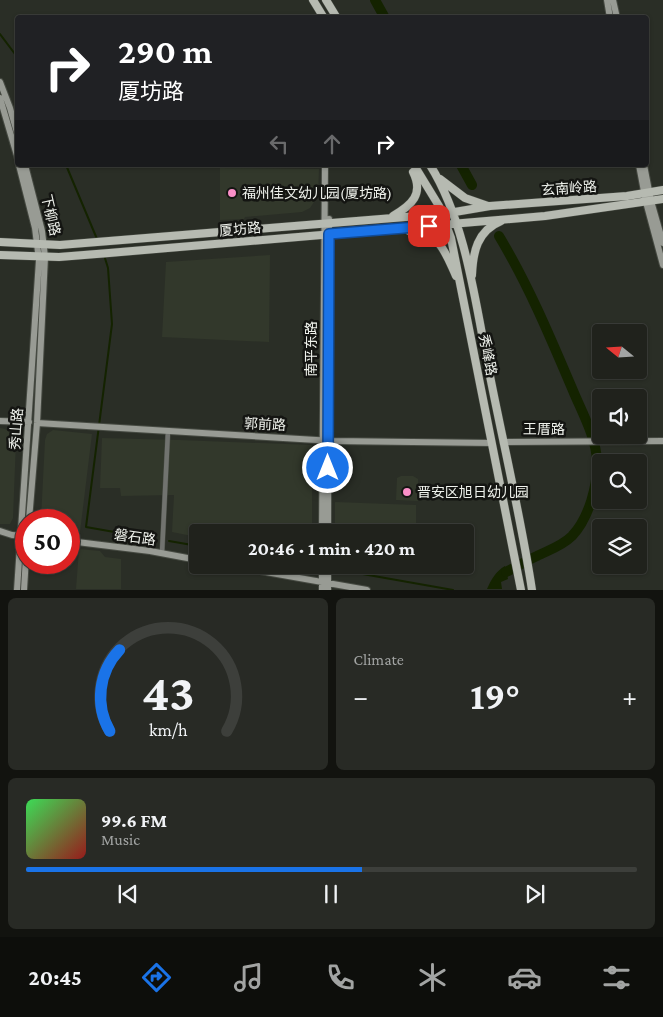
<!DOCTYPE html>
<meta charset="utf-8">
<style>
:root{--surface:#20221c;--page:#282a25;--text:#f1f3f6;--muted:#a2a4a3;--line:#3d3f3b;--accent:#1a73e8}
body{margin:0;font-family:"Crimson Pro","Noto Sans SC",serif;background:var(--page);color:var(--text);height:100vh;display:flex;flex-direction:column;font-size:19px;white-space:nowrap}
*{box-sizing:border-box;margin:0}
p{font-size:16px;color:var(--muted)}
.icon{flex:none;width:28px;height:28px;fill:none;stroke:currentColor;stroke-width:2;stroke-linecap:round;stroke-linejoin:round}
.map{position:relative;height:590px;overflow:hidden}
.drawer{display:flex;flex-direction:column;gap:8px;padding:8px;background:#12130f;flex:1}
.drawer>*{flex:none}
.banner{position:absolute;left:15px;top:15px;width:634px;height:152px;border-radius:5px;box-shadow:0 1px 4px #0004,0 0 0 1px var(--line);background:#202124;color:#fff;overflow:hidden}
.needle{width:32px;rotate:288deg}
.buttons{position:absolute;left:592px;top:324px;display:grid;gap:10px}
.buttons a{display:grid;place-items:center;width:55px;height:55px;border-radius:5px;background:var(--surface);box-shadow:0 1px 4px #0004,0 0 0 1px var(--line);font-size:25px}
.speed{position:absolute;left:15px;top:509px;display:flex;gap:10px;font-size:25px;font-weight:700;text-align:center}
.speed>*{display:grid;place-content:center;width:65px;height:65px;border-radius:50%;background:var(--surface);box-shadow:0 1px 4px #0004,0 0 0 1px var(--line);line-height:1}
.speed .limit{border:8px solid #d22;background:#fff;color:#111}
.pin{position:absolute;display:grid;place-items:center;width:42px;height:42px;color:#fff;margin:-21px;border-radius:10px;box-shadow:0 2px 8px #0006}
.me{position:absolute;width:55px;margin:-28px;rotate:0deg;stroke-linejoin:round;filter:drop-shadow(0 0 4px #0008)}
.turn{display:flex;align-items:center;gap:18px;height:105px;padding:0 20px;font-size:22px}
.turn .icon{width:65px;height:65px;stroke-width:2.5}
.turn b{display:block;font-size:35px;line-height:42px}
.lanes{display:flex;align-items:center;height:48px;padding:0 20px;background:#0003;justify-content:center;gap:25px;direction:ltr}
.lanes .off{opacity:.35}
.big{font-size:38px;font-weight:700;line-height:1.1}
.drawer .card{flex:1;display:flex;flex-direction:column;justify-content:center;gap:8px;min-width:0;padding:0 18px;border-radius:8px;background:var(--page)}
.drawer .dial{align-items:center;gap:0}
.dial svg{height:130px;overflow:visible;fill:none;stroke:var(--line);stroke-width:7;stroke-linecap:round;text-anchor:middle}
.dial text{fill:var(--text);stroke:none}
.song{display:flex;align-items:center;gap:15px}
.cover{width:60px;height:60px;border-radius:8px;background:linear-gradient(135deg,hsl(130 70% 55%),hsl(0 70% 35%))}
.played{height:5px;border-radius:2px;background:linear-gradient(90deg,var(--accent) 55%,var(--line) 55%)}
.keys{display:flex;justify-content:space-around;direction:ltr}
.heat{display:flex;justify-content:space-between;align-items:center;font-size:28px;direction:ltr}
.drawer .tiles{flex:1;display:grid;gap:8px;grid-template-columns:1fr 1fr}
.card:last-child{grid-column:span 2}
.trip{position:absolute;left:189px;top:524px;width:285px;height:50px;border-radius:5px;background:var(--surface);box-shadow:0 1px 4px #0004,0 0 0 1px var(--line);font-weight:700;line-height:50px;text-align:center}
.dock{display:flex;height:80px;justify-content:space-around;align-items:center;background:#0d0e0b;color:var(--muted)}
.dock .icon{width:35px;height:35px}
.dock .active{color:var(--accent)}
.dock b{font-size:22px;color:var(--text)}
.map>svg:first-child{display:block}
.built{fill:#32382b}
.water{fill:#142300}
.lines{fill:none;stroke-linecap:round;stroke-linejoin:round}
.stream{stroke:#142300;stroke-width:2}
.river{stroke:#142300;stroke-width:10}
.street-casing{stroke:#464a42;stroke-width:5.5}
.secondary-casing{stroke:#464a42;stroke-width:8}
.primary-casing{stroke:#464a42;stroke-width:9}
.street{stroke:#71736f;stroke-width:4.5}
.secondary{stroke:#989b94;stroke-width:6}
.primary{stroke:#b6bab1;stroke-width:8}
.route-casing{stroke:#114b97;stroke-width:12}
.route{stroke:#1a73e8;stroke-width:9}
.poi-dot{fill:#fa8fc7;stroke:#141512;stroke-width:2}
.labels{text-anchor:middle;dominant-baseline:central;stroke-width:5;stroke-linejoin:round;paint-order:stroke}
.street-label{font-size:14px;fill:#f0f3ed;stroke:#141512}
.poi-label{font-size:14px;fill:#f0f3ed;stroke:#141512;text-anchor:start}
</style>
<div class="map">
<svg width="663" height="590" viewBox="0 0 663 590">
<rect width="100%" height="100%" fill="#2a2e26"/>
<path class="built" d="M220 168 319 169 318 196 310 208 302 212 245 217 244 219 220 220Z
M270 255 269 342 162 337 166 262Z
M0 428 5 429 12 433 15 436 16 441 13 518 10 524H0Z
M53 430 92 434 80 532 69 531V520H42L41 519 45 440 47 434Z
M102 438 179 440 312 445V532H198L197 537 172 532 174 495 121 496 120 488H100Z
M413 476 418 479V501L396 500 397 478 401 476Z
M335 502 416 505V532H335Z
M79 549 100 551 105 557 121 559V589H76Z
M338 565H415V574L344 567Z"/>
<path class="water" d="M505 566 508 579 501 582 502 589H487C491 580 496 571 505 566Z"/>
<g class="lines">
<path class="stream" d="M0 34 18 58
M66 165 97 239
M104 255 108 268 112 324 86 527 154 539
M169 541 198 546
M340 570 453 590"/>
<path class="river" d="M375 0 385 18
M461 165 472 185
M499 236C529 286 551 339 574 393 583 414 596 438 597 461 598 485 589 518 572 536 562 546 549 550 537 556 526 561 516 567 506 572"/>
<defs>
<path id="street" d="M162 553 168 431"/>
<path id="secondary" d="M607 0 610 18
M613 0 617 18
M0 82 10 108 18 136
M0 98 18 159
M25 165 42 231 45 257 37 423 29 520
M639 165 646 202 663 265
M644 165 651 201 663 243
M0 421 29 422
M37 423 333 441 492 443
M503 442 663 441
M0 531 12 535 26 536
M322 532 325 165
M328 532 329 219
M69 541 150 551 198 560
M226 565 367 590
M17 590 39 260 35 228 19 165
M24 590 26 557
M322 590V565
M328 590V565"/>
<path id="primary" d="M313 0 324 18
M326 0 337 18
M414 165 439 206 451 238 521 590
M430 165C467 224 476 308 490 376 504 447 521 518 532 590
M440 179 465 198 488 206
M393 216C412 205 424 194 413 172
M409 231C440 232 445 252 456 276
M0 242 60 245 443 214 490 206 627 196 663 190
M0 255 59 257 109 253 545 216 663 199
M472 275C473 252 477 231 501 221"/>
</defs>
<use href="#street" class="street-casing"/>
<use href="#secondary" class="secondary-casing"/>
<use href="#primary" class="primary-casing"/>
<use href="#street" class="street"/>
<use href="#secondary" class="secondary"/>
<use href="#primary" class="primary"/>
</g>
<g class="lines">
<defs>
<path id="route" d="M328 468 329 234 429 226"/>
</defs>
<use href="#route" class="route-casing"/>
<use href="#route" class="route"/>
</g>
<g class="poi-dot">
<circle cx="232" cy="193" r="5"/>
<circle cx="407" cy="492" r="5"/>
</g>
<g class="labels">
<g class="street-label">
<text transform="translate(569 188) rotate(-4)">玄南岭路</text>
<text transform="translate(51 215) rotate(77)">下柳路</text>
<text transform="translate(240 229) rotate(-5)">厦坊路</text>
<text transform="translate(311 349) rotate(-90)">南平东路</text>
<text transform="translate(488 355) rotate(79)">秀峰路</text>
<text transform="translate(265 424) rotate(3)">郭前路</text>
<text transform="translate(16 429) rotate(-86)">秀山路</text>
<text x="544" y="429">王厝路</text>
<text transform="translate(135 537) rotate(8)">磐石路</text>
</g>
<g class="poi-label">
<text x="242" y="193">福州佳文幼儿园(厦坊路)</text>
<text x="417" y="492">晋安区旭日幼儿园</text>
</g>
</g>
</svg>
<div class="buttons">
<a><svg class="needle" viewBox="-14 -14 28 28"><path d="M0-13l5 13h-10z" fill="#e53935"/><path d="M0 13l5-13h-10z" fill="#a2a4a3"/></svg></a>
<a><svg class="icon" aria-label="sound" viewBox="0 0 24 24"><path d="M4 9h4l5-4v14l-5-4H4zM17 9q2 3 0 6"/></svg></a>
<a><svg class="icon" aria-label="search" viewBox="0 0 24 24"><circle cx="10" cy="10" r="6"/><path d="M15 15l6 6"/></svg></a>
<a><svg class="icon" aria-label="layers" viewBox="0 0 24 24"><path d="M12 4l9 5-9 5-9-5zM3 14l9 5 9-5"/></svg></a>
</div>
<div class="speed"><div class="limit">50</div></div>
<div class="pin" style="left:429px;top:226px;background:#d93025"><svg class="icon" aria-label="arrive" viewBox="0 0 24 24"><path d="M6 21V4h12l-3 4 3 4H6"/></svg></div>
<svg class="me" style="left:328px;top:468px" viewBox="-20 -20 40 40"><circle r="17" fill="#1a73e8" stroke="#fff" stroke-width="3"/><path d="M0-11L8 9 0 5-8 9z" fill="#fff"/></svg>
<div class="trip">20:46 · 1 min · 420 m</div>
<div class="banner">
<div class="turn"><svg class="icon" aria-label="right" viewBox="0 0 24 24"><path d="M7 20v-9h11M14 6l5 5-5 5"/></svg><div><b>290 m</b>厦坊路</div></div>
<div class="lanes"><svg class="icon off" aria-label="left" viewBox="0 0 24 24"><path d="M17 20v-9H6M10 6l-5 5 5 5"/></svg><svg class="icon off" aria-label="ahead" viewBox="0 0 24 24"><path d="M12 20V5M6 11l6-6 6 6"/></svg><svg class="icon" aria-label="right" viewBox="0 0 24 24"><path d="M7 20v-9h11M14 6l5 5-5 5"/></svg></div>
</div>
</div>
<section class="drawer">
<div class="tiles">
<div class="card dial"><svg viewBox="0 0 100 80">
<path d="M14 69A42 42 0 1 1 86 69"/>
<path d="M14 69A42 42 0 0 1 20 19" stroke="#1a73e8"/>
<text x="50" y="56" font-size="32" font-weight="700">43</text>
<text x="50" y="72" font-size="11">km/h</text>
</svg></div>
<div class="card"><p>Climate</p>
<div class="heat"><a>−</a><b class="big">19°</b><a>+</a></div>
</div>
<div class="card">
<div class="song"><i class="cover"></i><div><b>99.6 FM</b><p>Music</p></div></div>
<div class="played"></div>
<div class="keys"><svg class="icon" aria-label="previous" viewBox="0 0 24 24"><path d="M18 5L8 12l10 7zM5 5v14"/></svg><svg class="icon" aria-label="pause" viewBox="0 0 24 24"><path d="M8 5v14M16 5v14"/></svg><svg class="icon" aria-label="next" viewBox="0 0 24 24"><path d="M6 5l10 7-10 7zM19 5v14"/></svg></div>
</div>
</div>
</section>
<nav class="dock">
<b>20:45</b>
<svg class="icon active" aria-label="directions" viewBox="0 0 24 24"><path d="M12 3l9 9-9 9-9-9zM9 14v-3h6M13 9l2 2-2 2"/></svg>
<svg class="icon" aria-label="music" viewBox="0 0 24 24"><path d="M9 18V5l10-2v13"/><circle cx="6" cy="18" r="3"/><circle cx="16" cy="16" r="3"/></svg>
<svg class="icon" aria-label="phone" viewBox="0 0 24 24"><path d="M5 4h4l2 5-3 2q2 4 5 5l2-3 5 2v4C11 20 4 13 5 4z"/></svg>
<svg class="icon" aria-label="climate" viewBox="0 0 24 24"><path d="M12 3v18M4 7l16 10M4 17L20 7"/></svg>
<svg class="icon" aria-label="car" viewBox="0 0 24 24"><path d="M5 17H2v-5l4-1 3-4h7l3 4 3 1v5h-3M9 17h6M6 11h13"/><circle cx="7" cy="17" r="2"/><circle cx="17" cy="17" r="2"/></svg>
<svg class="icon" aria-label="filters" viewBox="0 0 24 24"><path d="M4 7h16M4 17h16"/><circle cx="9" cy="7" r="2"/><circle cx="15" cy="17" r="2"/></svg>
</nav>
